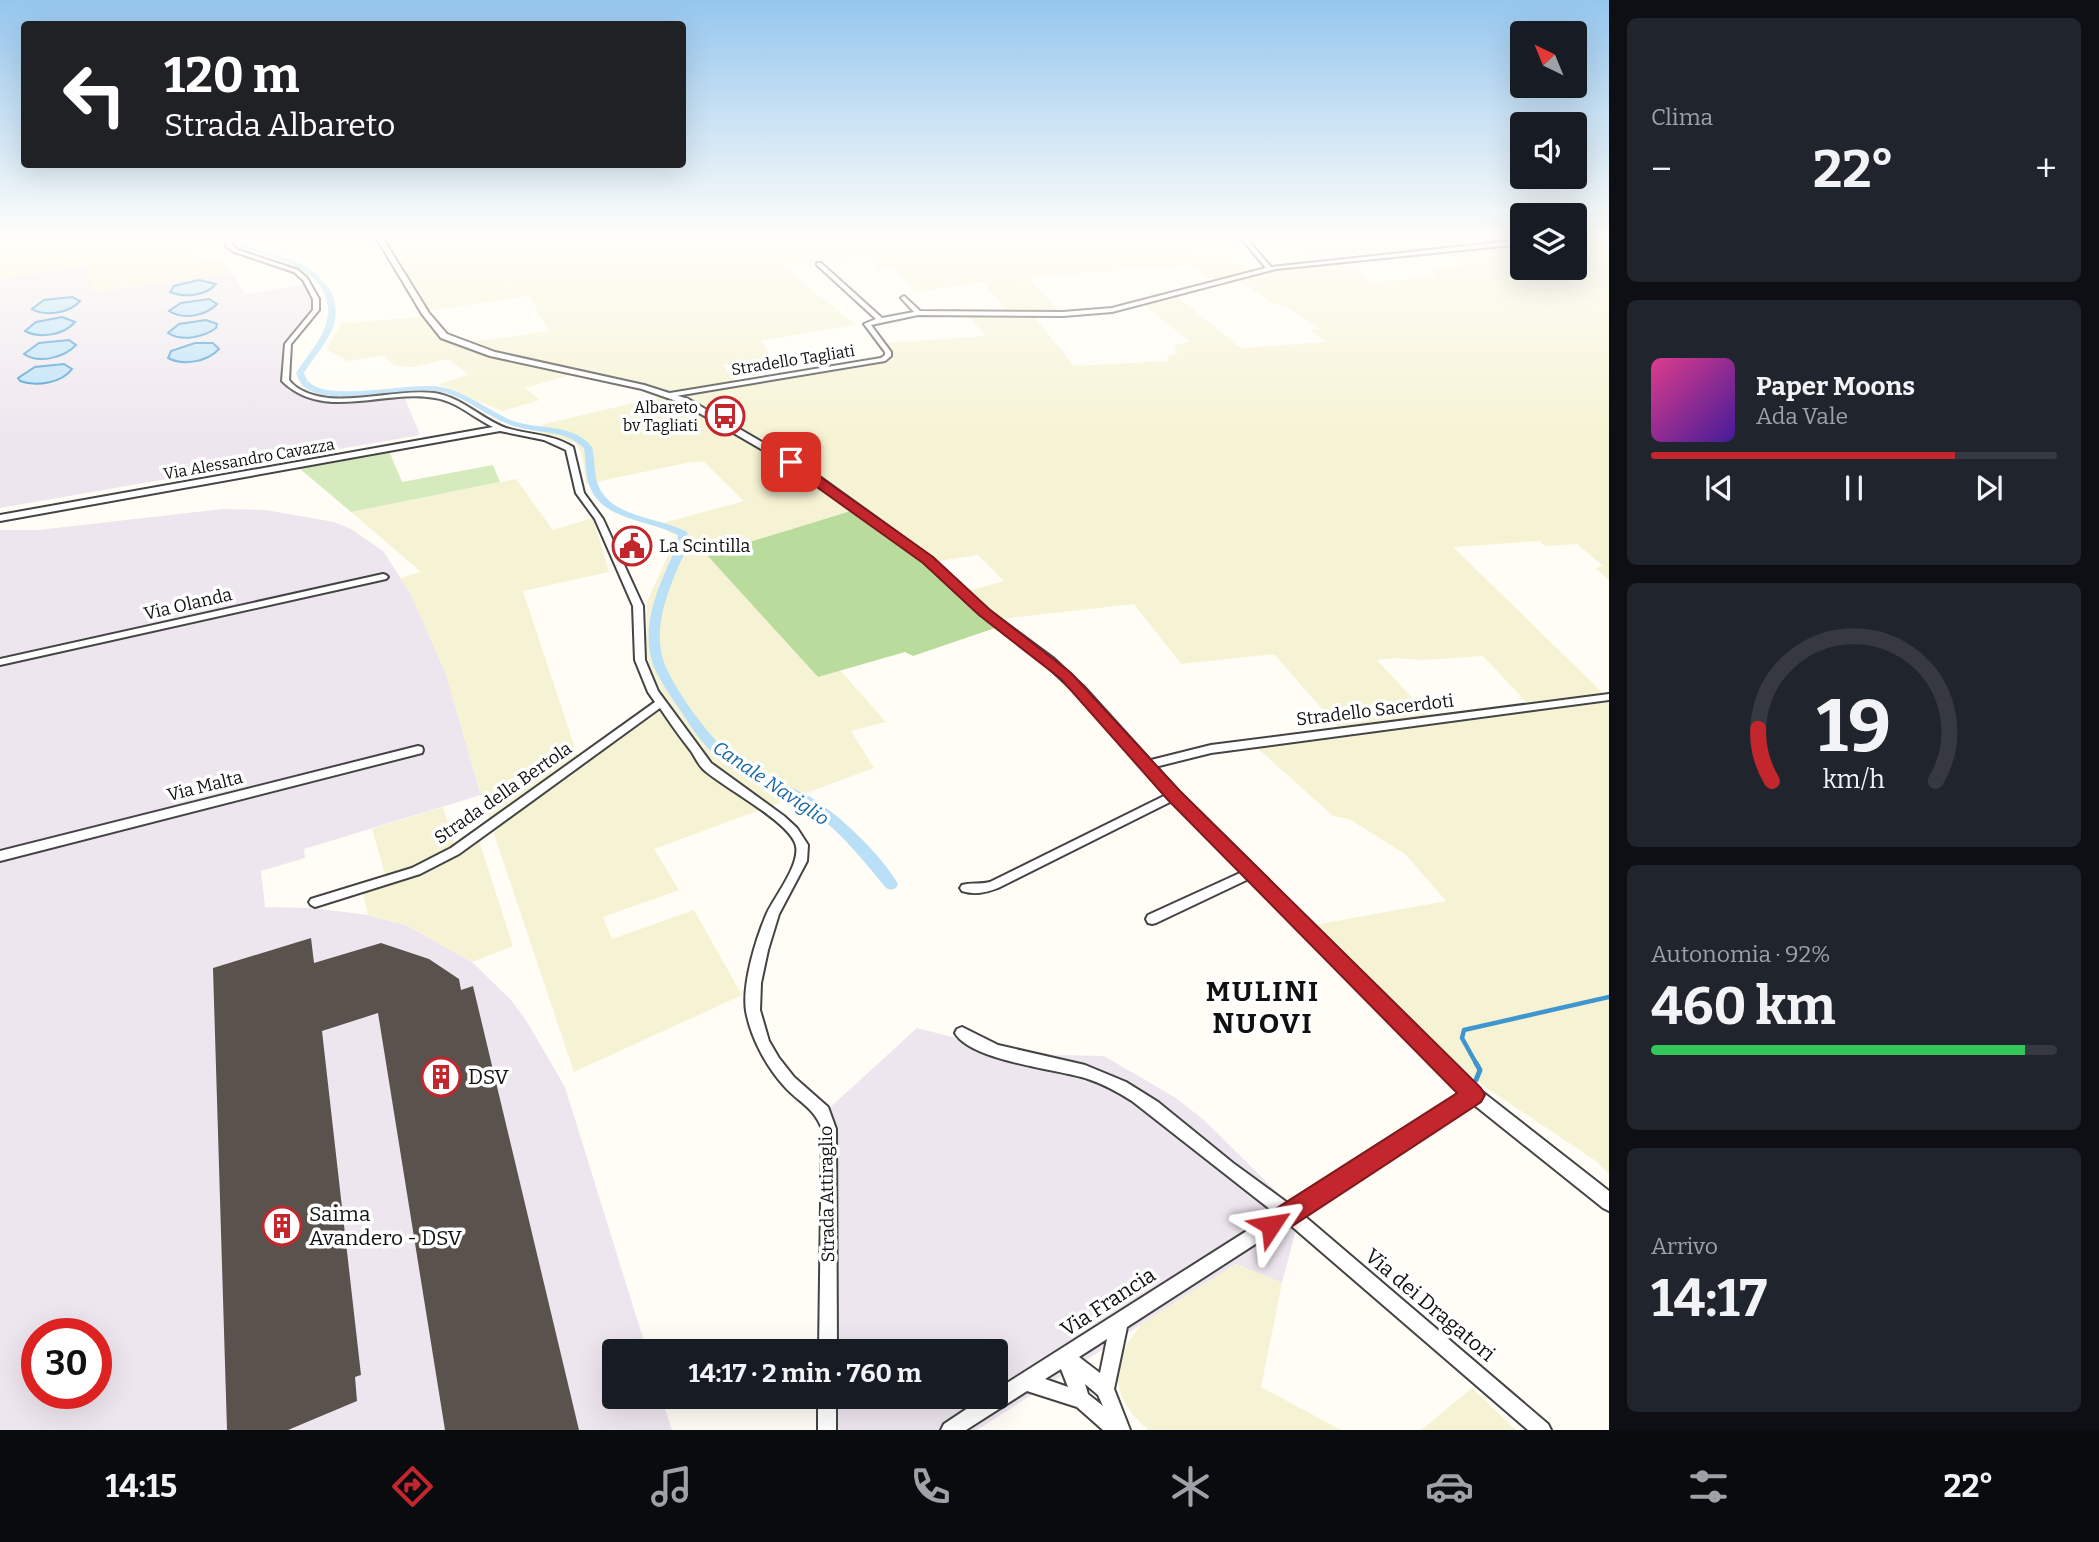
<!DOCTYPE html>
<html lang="it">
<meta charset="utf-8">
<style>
:root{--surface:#171b24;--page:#20242c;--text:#f1f3f6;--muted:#9ea1a6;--line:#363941;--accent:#c4262e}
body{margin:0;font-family:Bitter,serif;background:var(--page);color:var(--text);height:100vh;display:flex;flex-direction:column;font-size:26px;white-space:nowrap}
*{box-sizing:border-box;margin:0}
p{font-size:23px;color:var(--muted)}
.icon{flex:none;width:38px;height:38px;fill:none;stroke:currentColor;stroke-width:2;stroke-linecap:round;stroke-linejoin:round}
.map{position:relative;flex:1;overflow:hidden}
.side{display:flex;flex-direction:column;gap:18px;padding:18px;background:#0d0f14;width:490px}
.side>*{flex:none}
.top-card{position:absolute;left:21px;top:21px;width:665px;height:147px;border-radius:7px;box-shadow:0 7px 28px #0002;background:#202124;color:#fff;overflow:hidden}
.needle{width:46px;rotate:317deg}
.fabs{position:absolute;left:1510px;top:21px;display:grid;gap:14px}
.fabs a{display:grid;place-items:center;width:77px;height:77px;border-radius:7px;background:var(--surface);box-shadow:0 7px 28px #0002;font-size:35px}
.speed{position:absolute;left:21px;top:1318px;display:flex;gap:14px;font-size:35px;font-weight:700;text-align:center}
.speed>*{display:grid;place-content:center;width:91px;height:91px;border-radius:50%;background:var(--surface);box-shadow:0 7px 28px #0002;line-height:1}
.speed .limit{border:10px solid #d22;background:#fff;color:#111}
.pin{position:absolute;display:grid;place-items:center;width:60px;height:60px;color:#fff;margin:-30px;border-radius:14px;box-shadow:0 4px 10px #0006}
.me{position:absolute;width:77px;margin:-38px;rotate:57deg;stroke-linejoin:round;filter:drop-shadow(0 0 5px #0008)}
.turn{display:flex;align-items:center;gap:24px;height:147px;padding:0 28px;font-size:32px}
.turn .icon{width:91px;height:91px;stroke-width:2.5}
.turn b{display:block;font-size:49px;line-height:60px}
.big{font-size:52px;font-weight:700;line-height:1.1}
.side .widget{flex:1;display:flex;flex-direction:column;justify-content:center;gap:10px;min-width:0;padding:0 24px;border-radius:10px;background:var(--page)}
.side .dial{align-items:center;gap:0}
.dial svg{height:182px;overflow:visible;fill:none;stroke:var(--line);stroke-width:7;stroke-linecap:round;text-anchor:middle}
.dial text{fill:var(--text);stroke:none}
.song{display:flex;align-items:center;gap:21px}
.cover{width:84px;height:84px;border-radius:10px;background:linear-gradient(135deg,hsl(330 70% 55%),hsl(260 70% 35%))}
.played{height:7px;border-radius:4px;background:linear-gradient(90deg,var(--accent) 75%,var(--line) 75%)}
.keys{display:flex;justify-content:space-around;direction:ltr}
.heat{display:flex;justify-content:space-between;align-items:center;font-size:38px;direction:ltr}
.charge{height:10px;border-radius:5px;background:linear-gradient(90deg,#34c759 92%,var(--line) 0)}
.trip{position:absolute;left:602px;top:1339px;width:406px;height:70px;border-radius:7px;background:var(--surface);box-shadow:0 7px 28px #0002;font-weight:700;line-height:70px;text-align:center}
.menu{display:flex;height:112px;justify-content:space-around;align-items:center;background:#090b0e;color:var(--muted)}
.menu .icon{width:49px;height:49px}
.menu .current{color:var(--accent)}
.menu b{font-size:32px;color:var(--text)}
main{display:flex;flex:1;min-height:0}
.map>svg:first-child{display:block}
.industrial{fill:#eee6ef;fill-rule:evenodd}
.farmland{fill:#f6f3d4;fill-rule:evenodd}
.green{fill:#d5ebbd}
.forest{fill:#b9dc9c}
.water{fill:#b9e0f7;stroke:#3f96cf;stroke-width:2}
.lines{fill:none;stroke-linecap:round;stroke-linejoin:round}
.stream-far1{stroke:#3f96cf;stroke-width:4.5}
.stream{stroke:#3f96cf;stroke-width:5}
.canal{fill:#b9e0f7;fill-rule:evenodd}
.building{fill:#5a524d}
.minor-casing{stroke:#444;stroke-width:4}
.tertiary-casing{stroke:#444;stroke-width:4}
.minor{fill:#fff;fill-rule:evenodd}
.tertiary{fill:#fff;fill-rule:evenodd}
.route{fill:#c4262e;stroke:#7f191e;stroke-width:2}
.labels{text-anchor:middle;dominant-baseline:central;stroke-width:7;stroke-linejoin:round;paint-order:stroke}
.far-street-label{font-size:16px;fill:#111;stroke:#fff}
.far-poi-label{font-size:16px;fill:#111;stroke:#fff;text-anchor:end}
.poi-label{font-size:18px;fill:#111;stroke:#fff;text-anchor:start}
.street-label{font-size:18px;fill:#111;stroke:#fff}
.water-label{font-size:19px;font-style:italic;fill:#1768a6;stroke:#fff}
.near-poi-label{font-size:21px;fill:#111;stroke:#fff;text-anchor:start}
.near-street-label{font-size:21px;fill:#111;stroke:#fff}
.near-district-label{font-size:28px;font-weight:bold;letter-spacing:2px;fill:#111;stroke:#fff}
</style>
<main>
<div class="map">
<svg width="1609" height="1430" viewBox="0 0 1609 1430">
<rect width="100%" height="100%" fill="#fffdf5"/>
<path class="industrial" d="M87 266 93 292 233 273 245 294 307 284 315 305 285 345 282 382 289 391 331 401 348 402 404 396 420 435 0 508V279Z
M223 509 266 510 334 522 351 529 383 551 411 594 446 674 481 795 304 849 305 858 261 871 265 907 313 908 368 915 406 925 472 962 511 1000 526 1020 565 1087 647 1351H614V1396L661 1397 672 1430H0V530H38ZM37 1334H96V1393H37Z
M917 1028 972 1042 1055 1055 1104 1056 1176 1098 1205 1121 1300 1215 1282 1283 1236 1264 977 1430H817L818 1397 996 1396V1351H819L824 1113Z"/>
<path class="farmland" d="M0 237H188L199 260 222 258 233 273 92 292 87 266 0 279Z
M384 237H1199L1211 246 1192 249 1200 254 1223 253 1252 273 1342 261 1373 282 1438 276 1428 269 1463 265 1434 248 1333 257 1308 254 1296 249 1254 248 1241 237H1522V268H1575V237H1599L1609 242V580L1595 568 1603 566 1577 544 1545 546 1539 541 1453 547 1605 695 1609 694V1174L1596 1161 1488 1089 1430 1042 1314 925 1446 901 1405 854 1349 819 1333 816 1255 746 1344 734 1274 654 1181 664 1134 604 1001 619 968 591 1004 581 978 555 926 563 854 510 708 555 818 676 840 670 886 722 851 731 874 768 654 849 679 890 603 917 612 939 694 910 742 995 574 1072 481 795 446 674 411 595 400 578 421 572 351 512 516 479 553 530 593 518 609 572 523 591 578 757 665 697 652 674 646 655 647 602 677 536 655 525 744 501 704 462H691L586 484 582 455 576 443 537 432 544 424 663 396 877 364 889 360 893 355 883 343 985 336 968 314 1010 315 983 282 916 292 896 269 878 270 870 259 780 264 856 325 761 341 772 358 723 365 735 381 667 391 631 380 583 371 525 388 540 400 502 411 438 384 468 375 449 359 412 367 395 366 383 355 348 361 327 350 341 323 423 317 436 333 456 344 549 331 529 296 427 311ZM1191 265 1213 281 1227 278 1236 280 1275 304 1291 309 1320 329 1311 330 1326 342 1241 348 1176 296 1143 304 1190 342 1174 345 1178 353 1167 356 1168 361 1074 366 1031 313H1060L1028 277ZM1483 656 1529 705 1429 716 1377 660 1395 658 1423 660Z
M443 807 457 852 478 837 513 946 472 962 406 925 368 915 362 889 387 881 372 829Z
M1236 1264 1282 1283 1261 1387 1341 1430H1148L1133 1415 1122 1398 1117 1379 1120 1359 1127 1344 1142 1323Z
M1472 1388 1516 1430H1421Z"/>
<path class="green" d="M389 451 402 482 493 465 500 482 351 512 298 467Z"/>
<path class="forest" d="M854 510 926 563 998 627 913 656 905 652 818 677 707 555Z"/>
<path class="water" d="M199 280 216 284C206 296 184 298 170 292L174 286Z
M72 297 80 301C70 313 45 317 32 309L44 300Z
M209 299 217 304C206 316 183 320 169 311L181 303Z
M62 317 75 322C64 335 40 339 25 331L36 322Z
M206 320 217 324 216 328C204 337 182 342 168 333L179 324Z
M69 340 76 345C64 358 38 364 24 354L39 343Z
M195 343H213L219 349C207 362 183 366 168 358L171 351Z
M64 364 72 369C62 383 36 387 20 381L18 378 35 367Z"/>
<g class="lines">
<path class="stream-far1" d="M1477 1065 1462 1038 1464 1030 1609 997"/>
<path class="stream" d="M1476 1080 1480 1070 1476 1063"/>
<path class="canal" d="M237 237H243L241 241C254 251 272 253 287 258 316 268 345 293 333 327 327 343 313 358 304 373 306 376 306 380 309 382 329 403 411 381 441 387 467 392 489 411 513 421 540 430 572 423 592 447 595 459 594 473 598 485 611 518 659 517 687 532 691 546 681 559 676 572 664 601 653 634 665 665 676 692 712 741 735 759 757 774 783 783 807 795 838 813 880 853 898 884L896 888 891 890 886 888C865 862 843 835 816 814 790 795 758 786 731 768 710 754 695 734 682 713 672 698 661 683 654 667 638 625 661 581 678 544V535C648 519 598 521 588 481 585 470 586 459 584 448 564 429 538 434 514 426 487 418 464 394 436 391 402 387 331 408 304 387 300 384 298 377 296 373 305 358 319 344 325 327 338 292 309 269 280 260 264 255 247 253 235 242Z"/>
</g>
<path class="building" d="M311 938 314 963 381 943 429 959 459 979 461 990 473 986 579 1430H445L378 1013 322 1031 361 1375 355 1377 357 1401 288 1430H227L213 968Z"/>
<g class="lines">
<defs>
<path id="minor" d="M228 237H234L232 245 238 250 298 270 307 278 319 299V310L291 344 289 380C292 384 297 388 301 390 337 410 394 388 434 393 462 397 481 419 506 428 529 435 552 434 573 447L584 493 603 519 643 606 645 660 658 691 711 763 784 816 797 828 808 845 807 861 779 914 768 950 761 983 760 1010 769 1041 779 1058 794 1077 828 1107 836 1129 837 1351H819L822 1129C814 1107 798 1102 784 1086 766 1066 751 1038 746 1011 742 984 756 938 767 913 775 896 800 865 796 846 791 822 722 787 703 769 698 764 695 757 691 751 680 737 670 723 660 708L459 854 420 874 315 907 311 905 309 902 311 899 412 868 451 848 655 702 648 692 635 660 633 606 595 519 576 493 566 450 544 440 500 431 0 521V515L493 427C474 418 456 401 435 398 384 389 324 422 282 381L285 344 313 310V299L303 280 294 272 234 252 226 246Z
M1240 237H1245L1271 267 1522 240V244L1276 269 1112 312 1063 316 918 315 871 325 891 352V356L885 361 670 397 666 395 670 393 881 358 885 355V352L864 324 876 319 817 265V263H821L882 318 914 312 901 298 904 296 920 311 1063 312 1112 308 1266 268Z
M383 574 386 575 388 577 386 579 0 665V659Z
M1609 694V700L1211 753 1147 769 1141 765 1147 761 1211 745Z
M418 746 422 747 423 750 422 753 0 861V851Z
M1174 791 1178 792 1180 795 1178 798 998 888C985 893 975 895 962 891L960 888 962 885C971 882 980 885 990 882Z
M1251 868 1255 870 1257 873 1255 876 1156 923 1152 924 1148 923 1146 919 1148 915Z
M962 1027 998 1045 1085 1065 1126 1082 1158 1102 1233 1163 1289 1204 1469 1090 1474 1088 1479 1090 1481 1095 1479 1100 1302 1214 1548 1424 1551 1430H1528L1288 1223 1127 1327 1114 1389 1130 1430H1103L1077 1407 1027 1391 966 1430H941L944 1424 986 1396H996V1390L1275 1213 1132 1101C1118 1092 1103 1084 1088 1079 1057 1069 971 1061 955 1033L957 1029ZM1107 1339 1100 1373 1079 1357ZM1061 1369 1068 1387 1045 1379ZM1085 1384 1098 1395 1103 1406 1088 1394Z
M818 1396H836V1430H818Z"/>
<path id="tertiary" d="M376 237H382L429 313 447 334 495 352 644 385 688 399 810 470 932 558 988 610 1053 658 1085 688 1179 792 1480 1090 1609 1191V1211L1603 1208 1468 1100 1169 798 1077 694 1045 664 980 614 924 562 804 474 682 403 642 389 490 356 441 338 422 314Z"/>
</defs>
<use href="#minor" class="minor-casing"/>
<use href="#tertiary" class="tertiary-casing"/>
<use href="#minor" class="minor"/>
<use href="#tertiary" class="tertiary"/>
</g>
<linearGradient id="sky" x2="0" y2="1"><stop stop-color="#95c6ee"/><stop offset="0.54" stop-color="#fffefa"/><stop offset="1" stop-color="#fffefa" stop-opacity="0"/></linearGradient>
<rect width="1609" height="438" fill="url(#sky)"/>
<path class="route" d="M786 459H795L933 557 989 609 1071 673 1180 791 1481 1088 1485 1095 1481 1102 1280 1234 1271 1237 1263 1234 1259 1225 1263 1217 1457 1093 1168 800 1061 679 979 615 923 563 786 465Z"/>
<defs>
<symbol id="bus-ring" viewBox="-11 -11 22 22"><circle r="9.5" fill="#fff" stroke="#c4262e" stroke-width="1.5"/><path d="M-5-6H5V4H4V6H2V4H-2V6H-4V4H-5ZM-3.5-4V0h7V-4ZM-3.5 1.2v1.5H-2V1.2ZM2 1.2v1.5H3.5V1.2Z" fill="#c4262e"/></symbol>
<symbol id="civic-ring" viewBox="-11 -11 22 22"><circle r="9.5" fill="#fff" stroke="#c4262e" stroke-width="1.5"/><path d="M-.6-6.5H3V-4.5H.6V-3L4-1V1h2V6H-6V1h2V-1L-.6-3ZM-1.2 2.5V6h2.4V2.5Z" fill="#c4262e"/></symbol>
<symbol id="building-ring" viewBox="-11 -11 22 22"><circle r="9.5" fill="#fff" stroke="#c4262e" stroke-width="1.5"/><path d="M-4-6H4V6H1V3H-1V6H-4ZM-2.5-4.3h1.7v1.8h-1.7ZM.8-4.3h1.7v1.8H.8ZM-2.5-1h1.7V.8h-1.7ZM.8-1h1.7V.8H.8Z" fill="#c4262e"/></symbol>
</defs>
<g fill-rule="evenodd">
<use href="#bus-ring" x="703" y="394" width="44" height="44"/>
<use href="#civic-ring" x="610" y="524" width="44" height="44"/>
<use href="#building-ring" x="419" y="1055" width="44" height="44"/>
<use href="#building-ring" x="260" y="1204" width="44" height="44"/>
</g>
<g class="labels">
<g class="far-street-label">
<text transform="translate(793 360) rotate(-9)">Stradello Tagliati</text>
<text transform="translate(249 459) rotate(-10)">Via Alessandro Cavazza</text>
</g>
<g class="far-poi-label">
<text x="698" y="407">Albareto<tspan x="698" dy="18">bv Tagliati</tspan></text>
</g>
<g class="poi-label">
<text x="659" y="546">La Scintilla</text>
</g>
<g class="street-label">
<text transform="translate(188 604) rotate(-13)">Via Olanda</text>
<text transform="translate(1375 710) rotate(-7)">Stradello Sacerdoti</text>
<text transform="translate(205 786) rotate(-14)">Via Malta</text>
<text transform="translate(503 793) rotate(-35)">Strada della Bertola</text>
<text transform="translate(827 1194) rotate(-91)">Strada Attiraglio</text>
</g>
<g class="water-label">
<text transform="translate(771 783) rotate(34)">Canale Naviglio</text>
</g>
<g class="near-poi-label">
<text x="468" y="1077">DSV</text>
<text x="309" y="1214">Saima<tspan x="309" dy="24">Avandero - DSV</tspan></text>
</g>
<g class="near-street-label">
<text transform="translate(1108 1302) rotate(-33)">Via Francia</text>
<text transform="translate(1430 1305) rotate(40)">Via dei Dragatori</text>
</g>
<g class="near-district-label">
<text x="1263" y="991">MULINI<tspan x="1263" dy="32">NUOVI</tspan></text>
</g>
</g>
</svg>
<div class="fabs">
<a><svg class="needle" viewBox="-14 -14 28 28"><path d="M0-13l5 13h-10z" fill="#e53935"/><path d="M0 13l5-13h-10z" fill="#9ea1a6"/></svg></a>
<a><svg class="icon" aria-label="sound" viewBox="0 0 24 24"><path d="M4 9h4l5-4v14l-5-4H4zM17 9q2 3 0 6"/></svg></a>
<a><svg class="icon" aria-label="layers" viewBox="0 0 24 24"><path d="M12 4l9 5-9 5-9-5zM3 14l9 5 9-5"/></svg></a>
</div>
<div class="speed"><div class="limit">30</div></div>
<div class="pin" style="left:791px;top:462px;background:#d93025"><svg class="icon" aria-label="arrive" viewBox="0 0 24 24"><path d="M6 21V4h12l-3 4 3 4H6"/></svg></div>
<svg class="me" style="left:1271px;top:1225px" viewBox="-20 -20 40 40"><path d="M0-17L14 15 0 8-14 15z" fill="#c4262e" stroke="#fff" stroke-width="4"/></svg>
<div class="trip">14:17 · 2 min · 760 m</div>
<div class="top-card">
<div class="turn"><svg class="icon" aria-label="left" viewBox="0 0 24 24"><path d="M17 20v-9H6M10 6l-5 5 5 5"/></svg><div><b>120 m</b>Strada Albareto</div></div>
</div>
</div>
<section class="side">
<div class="widget"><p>Clima</p>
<div class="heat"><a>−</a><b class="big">22°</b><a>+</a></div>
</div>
<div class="widget">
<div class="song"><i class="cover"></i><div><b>Paper Moons</b><p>Ada Vale</p></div></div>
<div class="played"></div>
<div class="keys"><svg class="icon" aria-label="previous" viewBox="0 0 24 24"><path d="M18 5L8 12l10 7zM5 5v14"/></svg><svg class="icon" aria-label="pause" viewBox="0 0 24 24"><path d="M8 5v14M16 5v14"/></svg><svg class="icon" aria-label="next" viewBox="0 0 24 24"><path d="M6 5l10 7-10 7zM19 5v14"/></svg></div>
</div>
<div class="widget dial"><svg viewBox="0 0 100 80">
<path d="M14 69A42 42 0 1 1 86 69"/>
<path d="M14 69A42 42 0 0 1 8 46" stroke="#c4262e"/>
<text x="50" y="56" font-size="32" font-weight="700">19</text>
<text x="50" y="72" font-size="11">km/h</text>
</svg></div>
<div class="widget"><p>Autonomia · 92%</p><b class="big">460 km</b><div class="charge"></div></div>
<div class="widget"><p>Arrivo</p><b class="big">14:17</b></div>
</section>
</main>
<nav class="menu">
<b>14:15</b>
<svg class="icon current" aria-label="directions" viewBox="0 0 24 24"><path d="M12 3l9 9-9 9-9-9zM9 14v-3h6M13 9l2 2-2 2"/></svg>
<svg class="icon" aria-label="music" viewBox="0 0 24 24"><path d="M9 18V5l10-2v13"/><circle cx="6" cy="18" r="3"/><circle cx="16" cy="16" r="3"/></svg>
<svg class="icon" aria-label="phone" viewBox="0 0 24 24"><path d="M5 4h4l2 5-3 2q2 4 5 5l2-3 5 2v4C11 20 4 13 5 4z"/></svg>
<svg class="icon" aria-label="climate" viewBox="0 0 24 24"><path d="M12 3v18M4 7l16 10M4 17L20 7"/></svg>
<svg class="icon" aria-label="car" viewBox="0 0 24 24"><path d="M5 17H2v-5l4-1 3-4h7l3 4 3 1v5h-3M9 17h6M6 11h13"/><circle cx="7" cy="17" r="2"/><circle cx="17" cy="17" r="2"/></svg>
<svg class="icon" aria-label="filters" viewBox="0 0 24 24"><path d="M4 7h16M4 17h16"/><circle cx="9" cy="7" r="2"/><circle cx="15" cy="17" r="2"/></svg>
<b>22°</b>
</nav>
